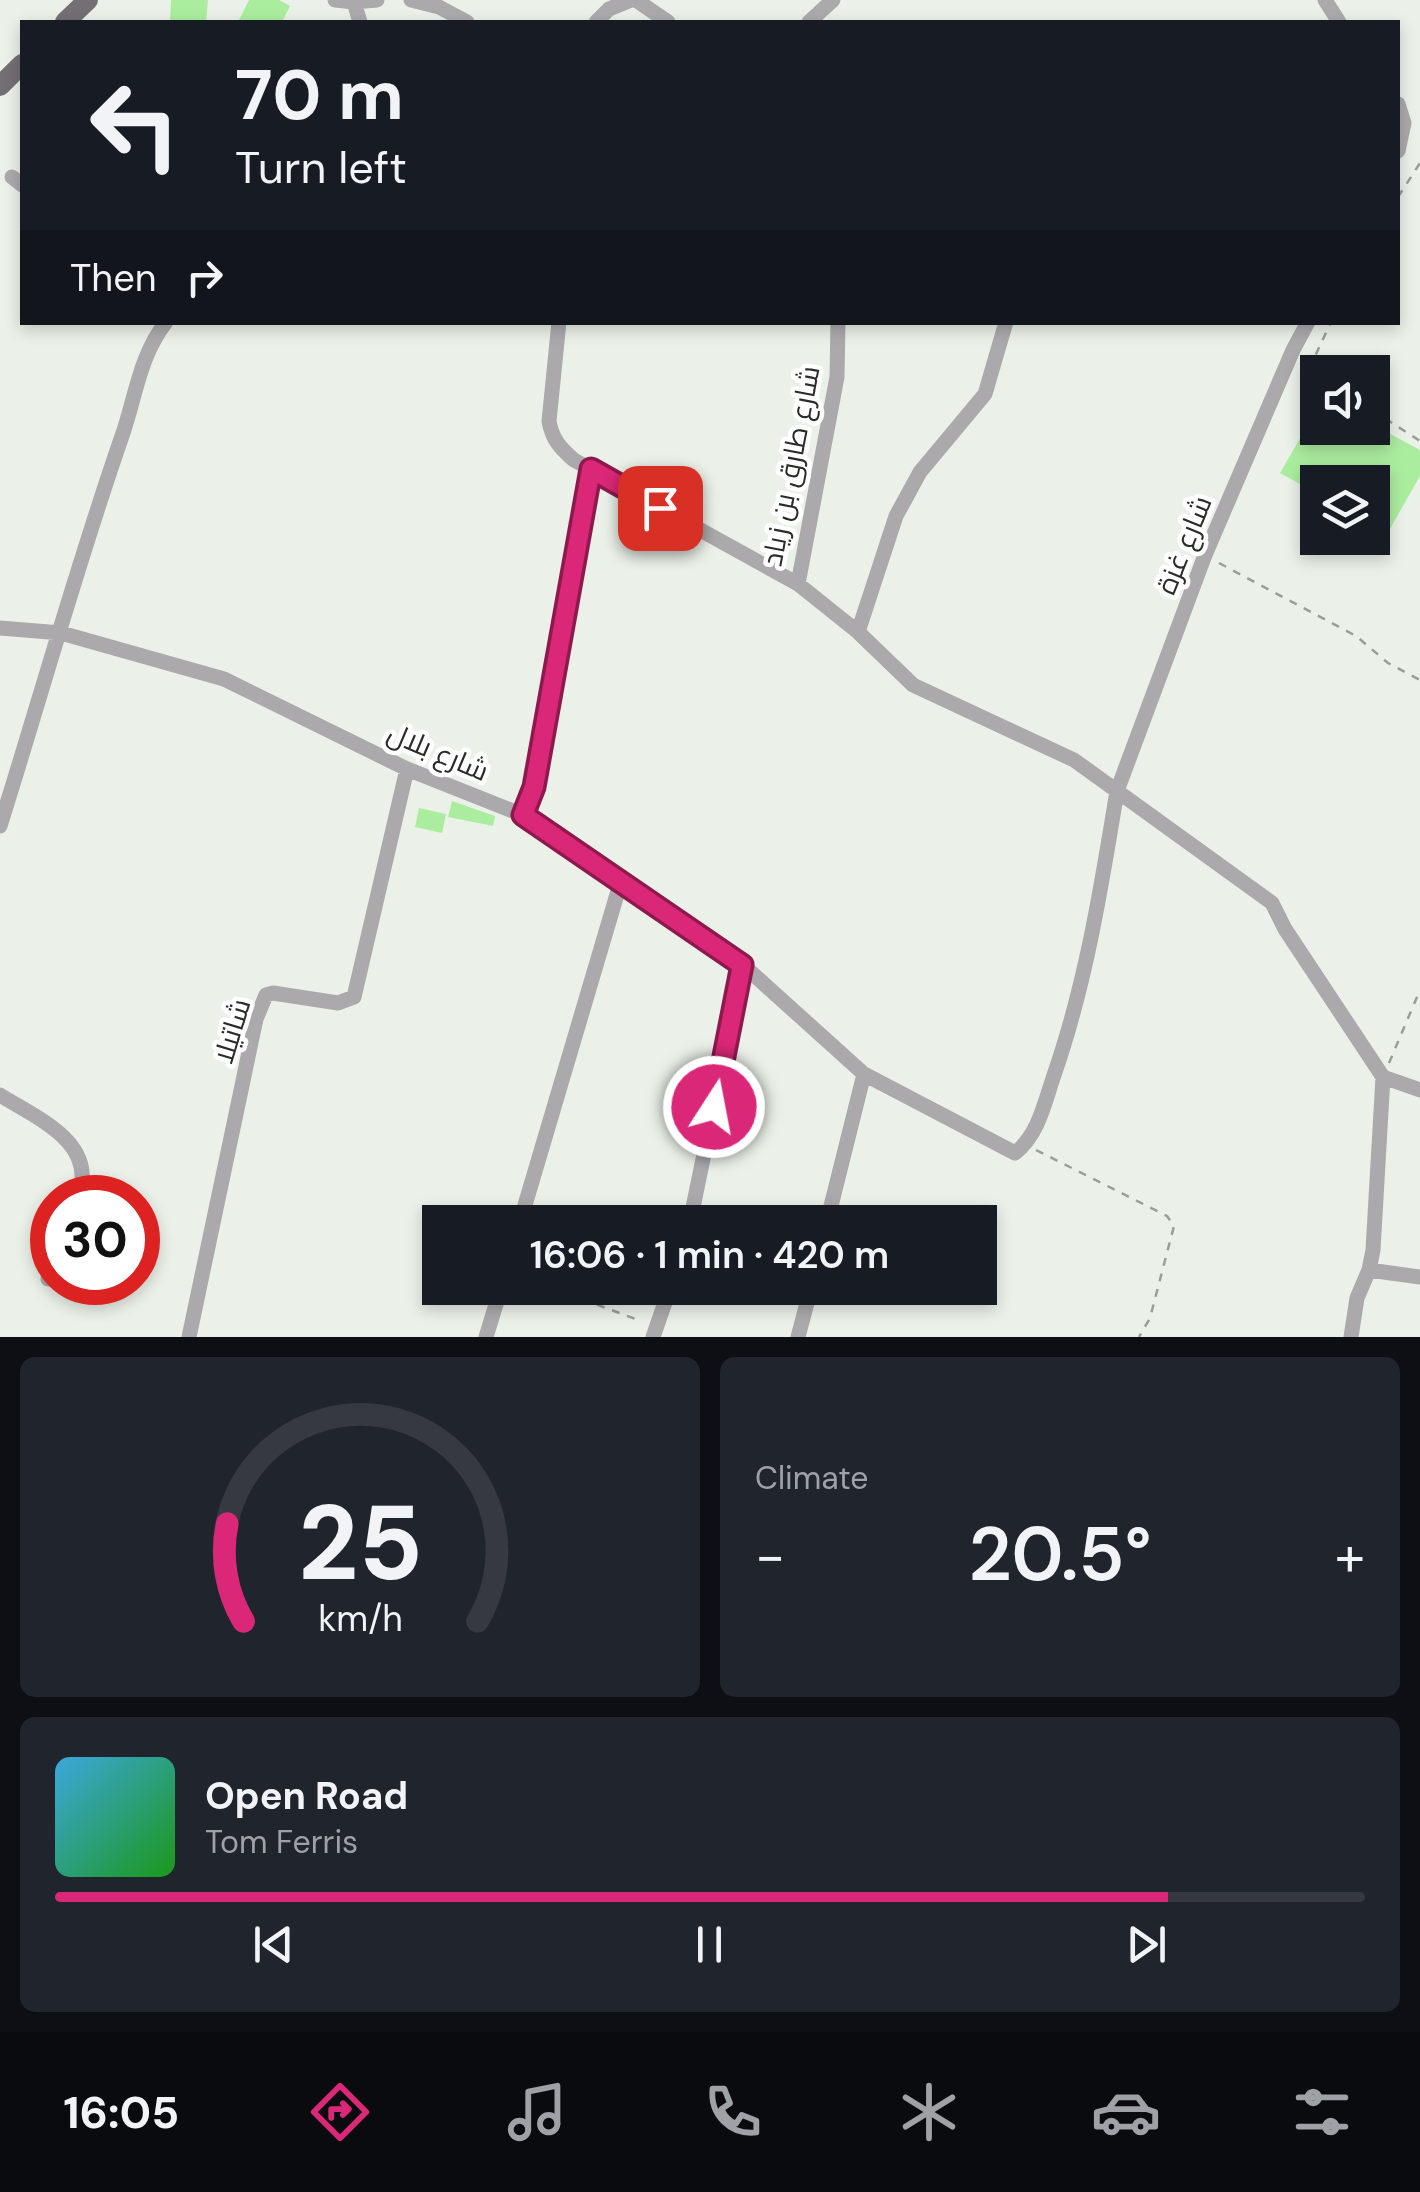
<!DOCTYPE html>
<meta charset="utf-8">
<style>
:root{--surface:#171b24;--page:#20242c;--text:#f1f3f6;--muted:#9ea1a6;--line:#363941;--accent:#db2777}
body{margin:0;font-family:"DM Sans",Cairo,sans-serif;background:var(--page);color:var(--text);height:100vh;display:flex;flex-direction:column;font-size:38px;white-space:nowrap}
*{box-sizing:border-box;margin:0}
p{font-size:32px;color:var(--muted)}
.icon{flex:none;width:55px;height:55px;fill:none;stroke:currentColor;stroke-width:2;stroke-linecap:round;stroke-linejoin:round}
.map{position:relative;height:1337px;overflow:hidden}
.sheet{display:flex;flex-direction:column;gap:20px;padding:20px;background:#0d0f14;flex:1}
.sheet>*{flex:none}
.hud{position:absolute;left:20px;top:20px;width:1380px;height:305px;border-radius:0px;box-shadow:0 5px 15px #0003;background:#171b24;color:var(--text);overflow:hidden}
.controls{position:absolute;left:1300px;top:355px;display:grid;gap:20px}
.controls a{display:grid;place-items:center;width:90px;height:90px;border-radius:0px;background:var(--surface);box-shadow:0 5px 15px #0003;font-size:50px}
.speed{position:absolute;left:30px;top:1175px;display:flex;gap:20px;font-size:50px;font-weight:700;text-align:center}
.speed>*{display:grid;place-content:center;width:130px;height:130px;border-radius:50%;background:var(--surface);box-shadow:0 5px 15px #0003;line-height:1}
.speed .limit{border:15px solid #d22;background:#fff;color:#111}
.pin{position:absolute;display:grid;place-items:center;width:85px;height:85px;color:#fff;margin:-42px;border-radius:20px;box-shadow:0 5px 15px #0006}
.me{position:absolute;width:110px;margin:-55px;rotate:11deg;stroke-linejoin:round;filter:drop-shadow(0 0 8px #0008)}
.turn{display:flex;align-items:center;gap:35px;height:210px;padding:0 50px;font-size:45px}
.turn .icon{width:130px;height:130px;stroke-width:2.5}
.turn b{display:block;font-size:70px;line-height:85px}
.then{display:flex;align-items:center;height:95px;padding:0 50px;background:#0003;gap:20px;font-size:38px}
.big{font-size:75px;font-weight:600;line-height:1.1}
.sheet .tile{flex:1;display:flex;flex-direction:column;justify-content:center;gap:15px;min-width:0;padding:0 35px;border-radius:15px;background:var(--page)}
.sheet .dial{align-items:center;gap:0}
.dial svg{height:260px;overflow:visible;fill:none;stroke:var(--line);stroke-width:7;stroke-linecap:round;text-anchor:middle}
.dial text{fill:var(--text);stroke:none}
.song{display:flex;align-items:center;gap:30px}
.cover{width:120px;height:120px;border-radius:15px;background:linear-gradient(135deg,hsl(200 70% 55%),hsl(120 70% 35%))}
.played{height:10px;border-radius:5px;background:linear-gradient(90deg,var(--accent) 85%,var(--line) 85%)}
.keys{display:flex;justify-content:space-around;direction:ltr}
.heat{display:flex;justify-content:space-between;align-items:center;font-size:55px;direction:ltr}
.sheet .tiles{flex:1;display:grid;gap:20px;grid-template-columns:1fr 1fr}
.tile:last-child{grid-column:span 2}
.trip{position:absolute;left:422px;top:1205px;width:575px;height:100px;border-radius:0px;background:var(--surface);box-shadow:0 5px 15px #0003;font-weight:600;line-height:100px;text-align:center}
.dock{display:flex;height:160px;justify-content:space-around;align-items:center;background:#090b0e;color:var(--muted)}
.dock .icon{width:70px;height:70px}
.dock .current{color:var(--accent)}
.dock b{font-size:45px;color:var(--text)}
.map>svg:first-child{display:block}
.building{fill:#abed9f}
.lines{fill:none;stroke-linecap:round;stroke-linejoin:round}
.path{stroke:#9a9e98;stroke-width:2.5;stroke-dasharray:8 8;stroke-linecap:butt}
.minor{stroke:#aca9ac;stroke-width:15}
.major{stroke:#736f74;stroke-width:20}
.route-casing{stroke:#8e194d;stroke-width:25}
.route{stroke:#db2777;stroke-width:18}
.labels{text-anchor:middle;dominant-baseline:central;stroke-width:9;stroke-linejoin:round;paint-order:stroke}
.street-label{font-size:28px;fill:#292c29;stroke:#fff}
</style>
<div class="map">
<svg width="1420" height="1337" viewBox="0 0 1420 1337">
<rect width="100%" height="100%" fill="#ebf1e9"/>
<path class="building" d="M171 0H208L206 22H170Z
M249 0H279L290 6 282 22H238Z
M1318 407V428H1372V424L1420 450V476L1387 534 1372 526V482H1318V494L1280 473Z
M452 801 495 816 493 826 448 817Z
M419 808 446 814 442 833 415 827Z"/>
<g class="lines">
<path class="path" d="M1398 197 1420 163
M1303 363 1318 375
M1309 369 1331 322
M1372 410 1420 441
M1219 563 1356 636 1388 663 1420 680
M1389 1063 1420 990
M1036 1150 1167 1216 1174 1226 1150 1318 1139 1337
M552 1288 641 1321"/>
<path class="minor" d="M335 0 354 2 360 22
M411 0 439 7 467 22
M636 0 668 22
M1325 0 1339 22
M354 2 377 0
M596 22 609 9 631 0
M809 22 833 0
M1398 104 1404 123 1398 151
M12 177 22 185
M559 322 549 421C552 439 560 448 574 460L798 584 837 377 838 322
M1308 322 1293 350 1205 555 1117 791 1272 903 1285 929 1383 1077 1373 1250 1369 1270 1357 1298 1351 1337
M0 628 61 633 224 679 407 769 523 815 534 787 591 469
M858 632 896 516 920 472 985 394 1006 322
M523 815 743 965 690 1222
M0 826C41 696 77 565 122 436 136 396 139 357 166 322
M743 965 864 1074 1015 1153C1038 1135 1044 1105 1053 1078 1086 984 1101 888 1117 791L1074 760 913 685 858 632 798 584
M1383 1077 1420 1090
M0 1095C38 1119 99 1143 78 1198
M520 1222 621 881
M827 1222 864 1074
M1369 1270 1420 1277
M48 1279 52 1267
M189 1337 256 1019 266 995 273 993 338 1003 354 997 407 769
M486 1337 501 1288
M653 1337 670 1288
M798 1337 811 1288"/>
<path class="major" d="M65 22 88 0
M0 86 22 64"/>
</g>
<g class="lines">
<defs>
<path id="route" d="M660 508 591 469 534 787 523 815 742 965 714 1107"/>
</defs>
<use href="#route" class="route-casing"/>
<use href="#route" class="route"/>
</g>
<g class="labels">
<g class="street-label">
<text transform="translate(791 466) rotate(-79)">شارع طارق بن زياد</text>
<text transform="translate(1184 545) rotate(-68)">شارع غزة</text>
<text transform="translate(438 752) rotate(23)">شارع بلال</text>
<text transform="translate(232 1031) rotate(-73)">شاتيلا</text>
</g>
</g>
</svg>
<div class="controls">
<a><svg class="icon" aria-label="sound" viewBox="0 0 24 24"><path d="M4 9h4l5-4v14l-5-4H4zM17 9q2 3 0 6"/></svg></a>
<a><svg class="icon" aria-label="layers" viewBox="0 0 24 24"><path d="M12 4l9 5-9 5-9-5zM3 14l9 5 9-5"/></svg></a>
</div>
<div class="speed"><div class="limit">30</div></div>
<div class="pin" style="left:660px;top:508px;background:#d93025"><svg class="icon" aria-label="arrive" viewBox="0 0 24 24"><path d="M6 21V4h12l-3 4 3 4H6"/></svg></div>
<svg class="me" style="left:714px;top:1107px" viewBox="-20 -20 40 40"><circle r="17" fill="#db2777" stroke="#fff" stroke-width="3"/><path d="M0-11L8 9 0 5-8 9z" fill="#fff"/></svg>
<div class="trip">16:06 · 1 min · 420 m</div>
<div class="hud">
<div class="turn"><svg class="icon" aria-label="left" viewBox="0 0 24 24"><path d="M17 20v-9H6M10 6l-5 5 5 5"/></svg><div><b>70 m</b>Turn left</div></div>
<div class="then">Then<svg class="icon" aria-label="right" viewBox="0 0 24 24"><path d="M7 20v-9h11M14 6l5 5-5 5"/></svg></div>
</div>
</div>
<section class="sheet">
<div class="tiles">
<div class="tile dial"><svg viewBox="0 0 100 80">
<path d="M14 69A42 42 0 1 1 86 69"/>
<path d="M14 69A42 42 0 0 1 9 39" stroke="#db2777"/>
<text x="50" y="56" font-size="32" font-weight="700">25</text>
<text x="50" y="72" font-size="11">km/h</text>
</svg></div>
<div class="tile"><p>Climate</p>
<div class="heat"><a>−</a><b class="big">20.5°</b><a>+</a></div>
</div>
<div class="tile">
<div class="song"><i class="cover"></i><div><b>Open Road</b><p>Tom Ferris</p></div></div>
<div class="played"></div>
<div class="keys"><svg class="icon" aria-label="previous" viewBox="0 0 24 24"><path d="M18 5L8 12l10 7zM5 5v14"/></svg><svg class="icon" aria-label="pause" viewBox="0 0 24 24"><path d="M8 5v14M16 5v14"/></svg><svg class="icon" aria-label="next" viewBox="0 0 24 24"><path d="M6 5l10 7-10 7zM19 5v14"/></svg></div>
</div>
</div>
</section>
<nav class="dock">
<b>16:05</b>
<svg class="icon current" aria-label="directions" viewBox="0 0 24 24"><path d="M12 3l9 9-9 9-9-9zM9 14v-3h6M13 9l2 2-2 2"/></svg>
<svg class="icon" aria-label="music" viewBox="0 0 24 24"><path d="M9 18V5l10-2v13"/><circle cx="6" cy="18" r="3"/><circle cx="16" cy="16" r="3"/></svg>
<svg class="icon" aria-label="phone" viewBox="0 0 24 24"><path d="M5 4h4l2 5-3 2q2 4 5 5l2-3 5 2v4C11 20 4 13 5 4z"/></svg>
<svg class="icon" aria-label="climate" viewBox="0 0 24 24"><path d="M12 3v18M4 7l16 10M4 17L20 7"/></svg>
<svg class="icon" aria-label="car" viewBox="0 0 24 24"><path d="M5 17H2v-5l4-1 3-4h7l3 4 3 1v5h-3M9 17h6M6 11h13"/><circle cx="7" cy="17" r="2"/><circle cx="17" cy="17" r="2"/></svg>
<svg class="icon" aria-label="filters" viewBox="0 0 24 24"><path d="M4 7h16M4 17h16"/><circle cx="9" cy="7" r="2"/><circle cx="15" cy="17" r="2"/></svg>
</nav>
